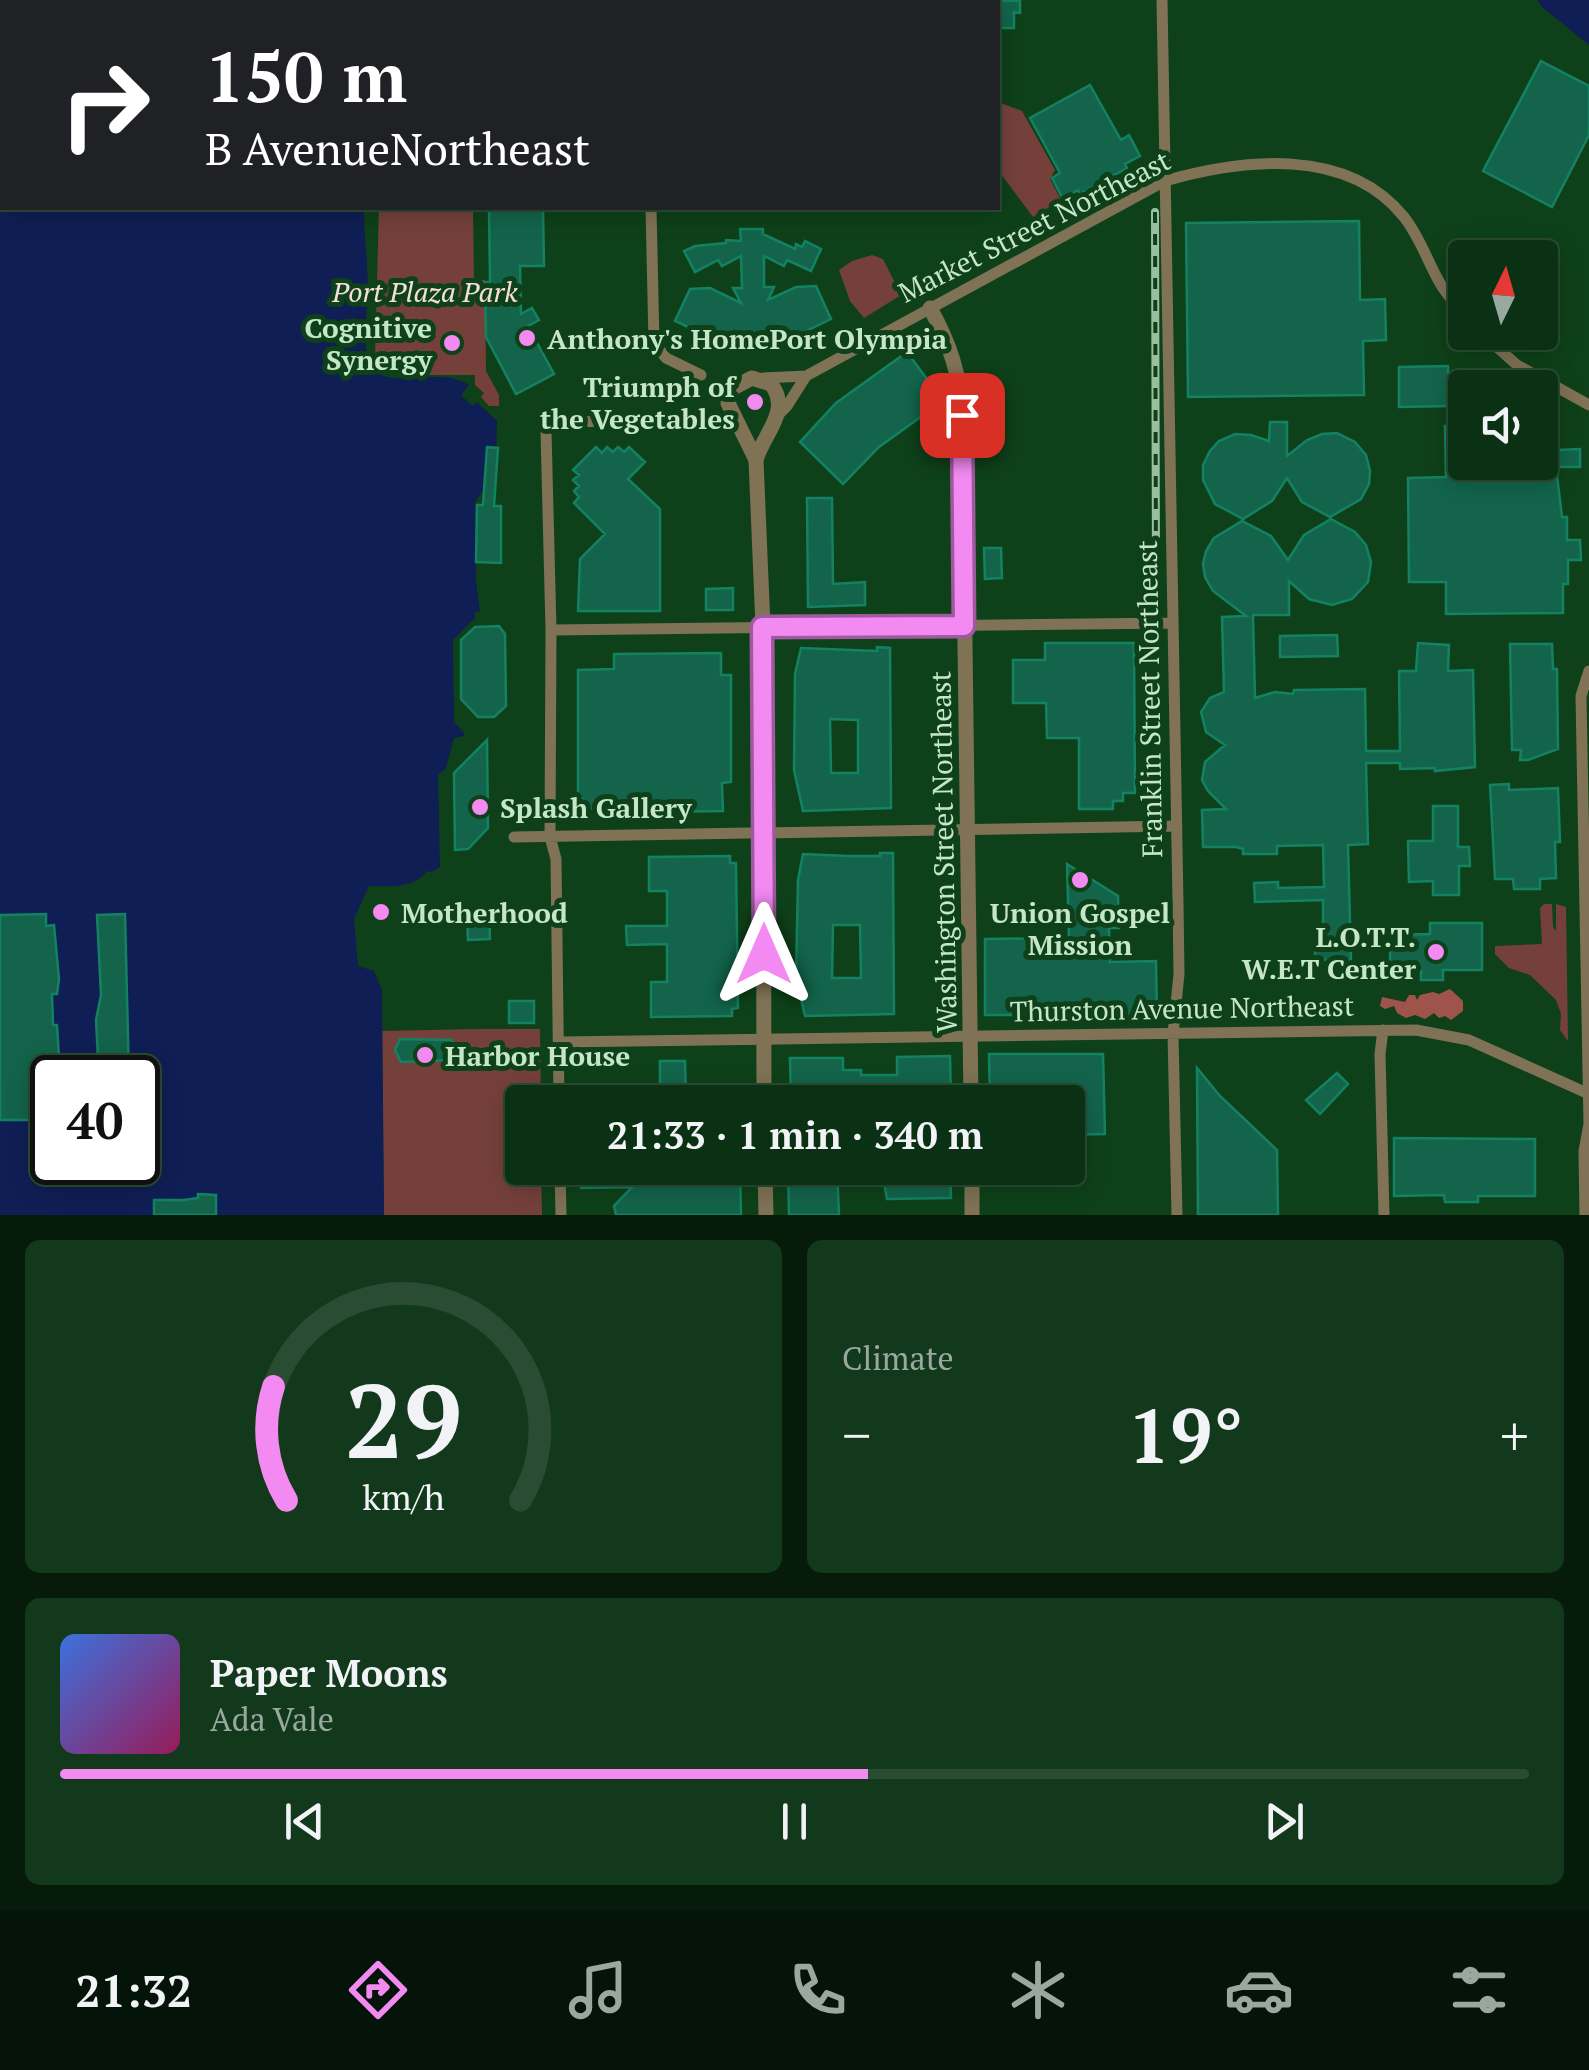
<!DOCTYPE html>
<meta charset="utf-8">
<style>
:root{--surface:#0a3113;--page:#13391c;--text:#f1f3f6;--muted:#99a9a0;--line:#2a4c33;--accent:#f28af2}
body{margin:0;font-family:"PT Serif",serif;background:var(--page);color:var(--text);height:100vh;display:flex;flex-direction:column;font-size:38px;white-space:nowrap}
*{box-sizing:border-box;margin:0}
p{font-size:32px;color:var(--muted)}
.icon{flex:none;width:55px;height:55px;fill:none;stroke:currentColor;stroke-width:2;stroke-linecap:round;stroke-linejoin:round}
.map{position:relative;height:1215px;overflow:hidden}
.side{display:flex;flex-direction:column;gap:25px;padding:25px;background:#061b0a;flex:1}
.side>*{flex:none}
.top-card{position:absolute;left:0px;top:0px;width:1000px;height:210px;box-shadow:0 5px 25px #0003,0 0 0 2px var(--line);background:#202124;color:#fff;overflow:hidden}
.needle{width:65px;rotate:5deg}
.buttons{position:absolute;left:1448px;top:240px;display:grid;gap:20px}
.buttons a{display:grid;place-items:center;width:110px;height:110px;border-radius:10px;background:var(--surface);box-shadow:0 5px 25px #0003,0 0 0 2px var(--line);font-size:50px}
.speed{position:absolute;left:30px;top:1055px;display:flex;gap:20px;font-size:50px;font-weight:700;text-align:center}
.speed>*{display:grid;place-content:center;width:130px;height:130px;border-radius:50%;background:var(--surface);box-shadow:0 5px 25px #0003,0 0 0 2px var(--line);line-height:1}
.speed .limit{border:5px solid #111;border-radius:15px;background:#fff;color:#111}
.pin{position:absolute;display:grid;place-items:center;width:85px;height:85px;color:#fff;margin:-42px;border-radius:20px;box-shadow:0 5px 15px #0006}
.me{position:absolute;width:110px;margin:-55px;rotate:0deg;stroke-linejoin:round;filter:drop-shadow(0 0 8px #0008)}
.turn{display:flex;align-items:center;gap:35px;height:210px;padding:0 40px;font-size:45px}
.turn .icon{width:130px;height:130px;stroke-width:2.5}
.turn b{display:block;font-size:70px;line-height:85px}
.big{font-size:75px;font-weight:600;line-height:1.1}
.side .card{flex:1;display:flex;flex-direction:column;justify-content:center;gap:15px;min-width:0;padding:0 35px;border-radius:15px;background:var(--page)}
.side .dial{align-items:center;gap:0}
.dial svg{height:260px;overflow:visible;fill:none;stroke:var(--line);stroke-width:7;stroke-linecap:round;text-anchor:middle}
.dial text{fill:var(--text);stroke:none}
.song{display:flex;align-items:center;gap:30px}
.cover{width:120px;height:120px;border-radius:15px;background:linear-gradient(135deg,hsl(220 70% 55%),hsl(330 70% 35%))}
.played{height:10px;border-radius:5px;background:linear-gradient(90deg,var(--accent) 55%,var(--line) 55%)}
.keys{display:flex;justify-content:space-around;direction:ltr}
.heat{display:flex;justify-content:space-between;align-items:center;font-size:55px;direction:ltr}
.side .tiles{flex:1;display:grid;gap:25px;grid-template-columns:1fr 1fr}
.card:last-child{grid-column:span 2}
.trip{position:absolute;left:505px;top:1085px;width:580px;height:100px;border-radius:10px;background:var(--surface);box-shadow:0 5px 25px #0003,0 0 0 2px var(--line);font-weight:600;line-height:100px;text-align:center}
.tabs{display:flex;height:160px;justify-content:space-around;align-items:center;background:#041408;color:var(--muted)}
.tabs .icon{width:70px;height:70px}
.tabs .active{color:var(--accent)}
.tabs b{font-size:45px;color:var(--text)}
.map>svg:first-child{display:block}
.green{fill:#76403a}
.forest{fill:#9e534b}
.water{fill:#0f1e54;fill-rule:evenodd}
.building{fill:#13644b;stroke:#138262;stroke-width:2.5;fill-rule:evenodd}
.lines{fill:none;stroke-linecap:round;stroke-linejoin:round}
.minor{stroke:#7f7255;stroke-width:11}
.tertiary{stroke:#7f7255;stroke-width:15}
.rail-casing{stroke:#99bf9e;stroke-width:8}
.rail{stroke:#0e4119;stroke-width:4;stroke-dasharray:11;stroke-linecap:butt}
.route-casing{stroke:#9d5a9d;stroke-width:25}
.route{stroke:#f28af2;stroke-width:18}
.poi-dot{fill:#f28af2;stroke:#0e4119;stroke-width:4}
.labels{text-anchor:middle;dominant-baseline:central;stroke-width:10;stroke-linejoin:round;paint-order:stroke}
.street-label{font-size:28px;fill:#c5e6c8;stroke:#0e4119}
.park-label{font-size:28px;font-style:italic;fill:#f4ddda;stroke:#0e4119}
.poi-label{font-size:28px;font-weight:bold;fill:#c5e6c8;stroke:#0e4119;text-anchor:start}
</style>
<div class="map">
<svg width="1589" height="1215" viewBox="0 0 1589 1215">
<rect width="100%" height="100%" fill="#0e4119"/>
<path class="green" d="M998 102 1022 111 1055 170 1050 179 1061 200 1033 217 998 170Z
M379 208H473L474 280H485L486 371 499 395V406H489L481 397 484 393 475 385V375H397C385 373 381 369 375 358Z
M872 255 883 259 901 295 864 318 850 301 839 270 852 261Z
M1544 904H1552L1553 927 1556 931V904L1566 907 1568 1041 1560 1030 1561 1014 1556 1000 1530 975 1509 968 1495 954V946L1542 944 1540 908Z
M478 1029H540L541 1102H522V1168H541L542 1215H384L382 1031Z"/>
<path class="forest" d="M1450 989 1463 1001V1011L1451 1020 1445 1016 1439 1018 1434 1013 1425 1019 1415 1015 1406 1018 1397 1013 1394 1006 1385 1009 1380 1006 1382 997 1405 1002 1409 995H1415L1417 1000 1420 995 1433 992 1439 994Z"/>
<path class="water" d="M0 0H284L2 2V208H364C364 236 368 264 368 293 368 317 353 376 394 378 418 380 448 371 469 385L461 395 472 406 477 402 497 421 496 459 492 477 475 502 476 582 480 611 475 612V618L453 640 454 722 463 731 464 736 454 738 446 768 438 775 440 867 432 872 427 871C413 889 391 886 369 886L354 919 358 966 374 971 382 990 384 1215H0ZM52 1078H138V1162H52Z
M1537 0H1589V45L1542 7Z"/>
<path class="building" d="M998 0 1020 1V13L1014 12V28H998Z
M1541 61 1589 86V135L1552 207 1483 171Z
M1090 85 1121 140 1129 135 1140 156 1125 164 1127 168 1080 194 1078 190 1063 199 1052 178 1060 173 1030 118Z
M489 208H543L544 266H520L521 314 532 308 539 320 528 326 554 374 516 394 486 337 485 282H490V279Z
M1359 221 1360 300 1385 299 1386 340 1363 341 1364 395 1188 397 1186 223Z
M740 229H763V234L795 249 796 244 802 247 805 241 821 249 811 271 787 260 784 266 764 256V287H774L768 300 796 287 816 286 831 319 794 337 776 338V344L731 345V338L713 339 675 321 690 289 710 288 741 303 733 288H742L741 256 722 266 718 260 695 272 684 251 695 246 726 243V240L741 241Z
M907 352 943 401 879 447 843 484 800 442 836 403Z
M1448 366 1449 406 1399 407V367Z
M1270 422H1287V456L1307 440 1322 434 1337 433 1355 442 1366 455 1370 471 1369 484 1361 499 1330 517 1302 502 1287 478 1272 501 1243 519 1215 504 1203 480V465L1210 451 1219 441 1235 434 1251 435 1269 441Z
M1445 426H1460V430H1465V462H1540V429H1556V450L1580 449V467H1556L1562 517H1567V540H1580L1581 560H1568V584H1563V613L1446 614V582H1409L1408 478 1446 477Z
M487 447 498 448 494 506H501V563L476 562 477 505H483Z
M596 447 602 453 607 447 613 452 618 447 624 452 629 447 645 462 628 479 660 509V611H578L580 559 605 534 574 503 579 497 574 491 579 486 573 480 579 475 573 470Z
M807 498H832L833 584 865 582V605L808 607Z
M1331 519 1355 532 1366 545 1371 562 1368 582 1352 599 1332 605 1309 599 1289 581V615H1253L1255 698 1275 692 1293 694 1294 690 1365 689 1366 751H1400L1399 671H1416L1418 643 1449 645 1448 671 1473 670 1475 767 1435 771V768L1400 769V763H1366L1368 844 1348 845 1351 960H1315V936L1323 935V900L1255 902 1254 883 1278 882V888L1324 887 1323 845 1277 846V854H1243V849L1236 847H1203L1202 810 1226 809 1208 791 1202 780 1205 762 1225 745 1206 732 1201 712 1210 698 1224 692 1222 617 1246 616 1213 591 1205 577 1203 564 1206 551 1214 538 1242 521 1271 536 1288 560 1304 535Z
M984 548H1001L1002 578 985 579Z
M733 588V610H706V589Z
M499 626 505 634 506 706 494 717H478L461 699V640L475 627Z
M1337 635 1338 656 1280 657V636Z
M1045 643H1134L1135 793H1123V801H1113V809H1079V738H1047L1046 703H1013V660H1045Z
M1510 644H1552L1553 669H1557L1558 749 1528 760H1520L1521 750H1512Z
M877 647 890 648 891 808 803 811 794 770 795 674 801 648 877 651ZM830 719 858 720V773H831Z
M721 653V675H731V782L722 783 723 811 602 813 601 808 584 809V799H578V670L614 669V654Z
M487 740 488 828 468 849 455 850 454 773Z
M1509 784V790L1558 788 1560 842H1555L1556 878 1540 879V889H1514L1513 879H1495L1490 785Z
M1433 806H1458V847H1469L1470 866H1459V895H1433V881L1409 882 1408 841H1433Z
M880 853H893L894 1014 805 1016 796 976 798 880 803 854 848 856H880ZM833 925H860L861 978H832Z
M730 856V863H736L738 1008 732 1009V1016L651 1017V982H667V944L627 945 626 926H667V891H649V857Z
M1067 864 1118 896 1119 928H1109L1110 962 1156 961 1157 1014 1068 1019V1015H985V939L1069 938Z
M489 908 490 939 468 940 467 909Z
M46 914V926L54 925 59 979 57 994H52L53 1025H57L59 1057 58 1078H52V1120H0V915Z
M125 914 129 1078H99L96 1020 101 995 97 915Z
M1430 923H1482V970H1443V980H1421V971H1390V935L1430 934Z
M509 1001H534V1023H509Z
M400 1039 452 1040 453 1060 401 1062 395 1050Z
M989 1054H1103L1105 1134 1068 1135V1102H990Z
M950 1056 951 1102H791L790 1058H843V1070H861V1075H897V1057Z
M660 1061H685L686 1099H660Z
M1197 1068 1220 1096 1277 1150 1278 1215H1198Z
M1337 1073 1348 1084 1320 1114 1306 1100Z
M1394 1138 1535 1139V1196H1478V1202H1445L1444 1195 1394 1196Z
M581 1168H740L741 1215H616L614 1206 632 1187 581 1188Z
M788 1168H837L839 1215H789Z
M872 1168H950L951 1198 887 1199 884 1183H872Z
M198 1194 216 1195V1215H154V1200H184L198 1198Z"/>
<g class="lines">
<path class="minor" d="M1162 0 1178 902 1179 974 1173 1034 1177 1215
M651 208 654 343 666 358 701 375
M1480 332 1517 365 1589 405
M763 378 806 376 1165 181C1242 159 1347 146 1404 217 1420 237 1428 263 1441 285 1448 296 1457 306 1465 316
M777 416 787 406 806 376
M551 630 1173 623
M514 837 1177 826
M1383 1030 1380 1054 1384 1215
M559 1042 1416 1030 1469 1040 1589 1094
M559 1102 556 859 550 837 551 630 546 431 556 422 701 420
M560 1168 561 1215
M1585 1215 1584 1151 1589 1124 1581 696 1589 671"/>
<path class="tertiary" d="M930 308C950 344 960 374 962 415L971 1102
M756 460C763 434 792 411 771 384L752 378 733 388 728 403 756 460 763 627 764 1102
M765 1168 766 1215
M972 1168V1215"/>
<defs>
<path id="rail" d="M1155 212 1156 579"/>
</defs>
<use href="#rail" class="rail-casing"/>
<use href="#rail" class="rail"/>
</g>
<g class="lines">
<defs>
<path id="route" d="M764 954 762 627 964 626 962 415"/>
</defs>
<use href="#route" class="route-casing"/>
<use href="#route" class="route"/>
</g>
<g class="poi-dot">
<circle cx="527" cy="338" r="10"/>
<circle cx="452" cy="343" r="10"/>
<circle cx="755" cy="402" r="10"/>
<circle cx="480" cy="807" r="10"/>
<circle cx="1080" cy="880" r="10"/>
<circle cx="381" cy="912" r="10"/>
<circle cx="1436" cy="952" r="10"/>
<circle cx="425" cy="1055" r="10"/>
</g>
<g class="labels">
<g class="street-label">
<text transform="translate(1034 226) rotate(-27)">Market Street Northeast</text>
<text transform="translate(1149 699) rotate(-91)">Franklin Street Northeast</text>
<text transform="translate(943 852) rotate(-91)">Washington Street Northeast</text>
<text transform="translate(1182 1008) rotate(-1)">Thurston Avenue Northeast</text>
</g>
<g class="park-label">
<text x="425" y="291">Port Plaza Park</text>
</g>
<g class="poi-label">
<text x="432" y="327" text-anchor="end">Cognitive<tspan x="432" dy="32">Synergy</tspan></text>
<text x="547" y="338">Anthony's HomePort Olympia</text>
<text x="735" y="386" text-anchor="end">Triumph of<tspan x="735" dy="32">the Vegetables</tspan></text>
<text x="500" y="807">Splash Gallery</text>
<text x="401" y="912">Motherhood</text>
<text x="1080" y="912" text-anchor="middle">Union Gospel<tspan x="1080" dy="32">Mission</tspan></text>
<text x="1416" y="936" text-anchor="end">L.O.T.T.<tspan x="1416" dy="32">W.E.T Center</tspan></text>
<text x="445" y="1055">Harbor House</text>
</g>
</g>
</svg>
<div class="buttons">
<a><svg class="needle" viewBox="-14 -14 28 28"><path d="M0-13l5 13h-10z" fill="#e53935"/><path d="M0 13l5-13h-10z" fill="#99a9a0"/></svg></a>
<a><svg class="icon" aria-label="sound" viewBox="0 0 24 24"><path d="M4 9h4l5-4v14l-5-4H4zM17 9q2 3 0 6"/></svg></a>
</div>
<div class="speed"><div class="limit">40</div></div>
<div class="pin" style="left:962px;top:415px;background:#d93025"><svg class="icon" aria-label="arrive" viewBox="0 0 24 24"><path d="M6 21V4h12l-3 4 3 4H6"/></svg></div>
<svg class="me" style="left:764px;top:954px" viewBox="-20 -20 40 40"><path d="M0-17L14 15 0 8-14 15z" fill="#f28af2" stroke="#fff" stroke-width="4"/></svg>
<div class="trip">21:33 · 1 min · 340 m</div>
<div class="top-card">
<div class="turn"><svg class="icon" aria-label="right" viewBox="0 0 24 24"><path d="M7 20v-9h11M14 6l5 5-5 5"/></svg><div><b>150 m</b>B AvenueNortheast</div></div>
</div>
</div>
<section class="side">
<div class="tiles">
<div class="card dial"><svg viewBox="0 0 100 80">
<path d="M14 69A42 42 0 1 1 86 69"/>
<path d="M14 69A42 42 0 0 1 10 34" stroke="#f28af2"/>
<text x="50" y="56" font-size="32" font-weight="700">29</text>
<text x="50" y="72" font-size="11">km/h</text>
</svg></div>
<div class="card"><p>Climate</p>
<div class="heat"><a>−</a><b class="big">19°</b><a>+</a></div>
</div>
<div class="card">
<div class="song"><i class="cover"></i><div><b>Paper Moons</b><p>Ada Vale</p></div></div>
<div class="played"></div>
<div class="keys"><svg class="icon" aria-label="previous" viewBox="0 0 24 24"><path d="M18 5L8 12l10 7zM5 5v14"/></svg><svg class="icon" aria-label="pause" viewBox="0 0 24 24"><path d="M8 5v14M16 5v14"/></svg><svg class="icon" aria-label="next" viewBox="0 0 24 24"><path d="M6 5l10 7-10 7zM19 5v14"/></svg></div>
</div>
</div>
</section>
<nav class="tabs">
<b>21:32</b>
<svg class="icon active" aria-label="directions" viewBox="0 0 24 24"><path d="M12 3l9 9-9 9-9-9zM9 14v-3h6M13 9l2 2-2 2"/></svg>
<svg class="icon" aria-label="music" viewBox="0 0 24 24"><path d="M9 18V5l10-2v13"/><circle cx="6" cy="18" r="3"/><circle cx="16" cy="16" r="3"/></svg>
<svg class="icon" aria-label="phone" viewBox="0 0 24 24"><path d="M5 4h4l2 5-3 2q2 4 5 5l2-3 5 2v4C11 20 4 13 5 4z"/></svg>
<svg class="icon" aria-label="climate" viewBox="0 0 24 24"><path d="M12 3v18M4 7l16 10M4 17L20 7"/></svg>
<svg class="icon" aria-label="car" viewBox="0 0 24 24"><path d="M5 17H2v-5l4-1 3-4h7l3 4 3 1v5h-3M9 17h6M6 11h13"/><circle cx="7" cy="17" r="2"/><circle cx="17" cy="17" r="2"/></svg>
<svg class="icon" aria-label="filters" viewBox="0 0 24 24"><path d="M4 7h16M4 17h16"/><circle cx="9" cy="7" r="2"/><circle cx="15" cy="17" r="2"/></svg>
</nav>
